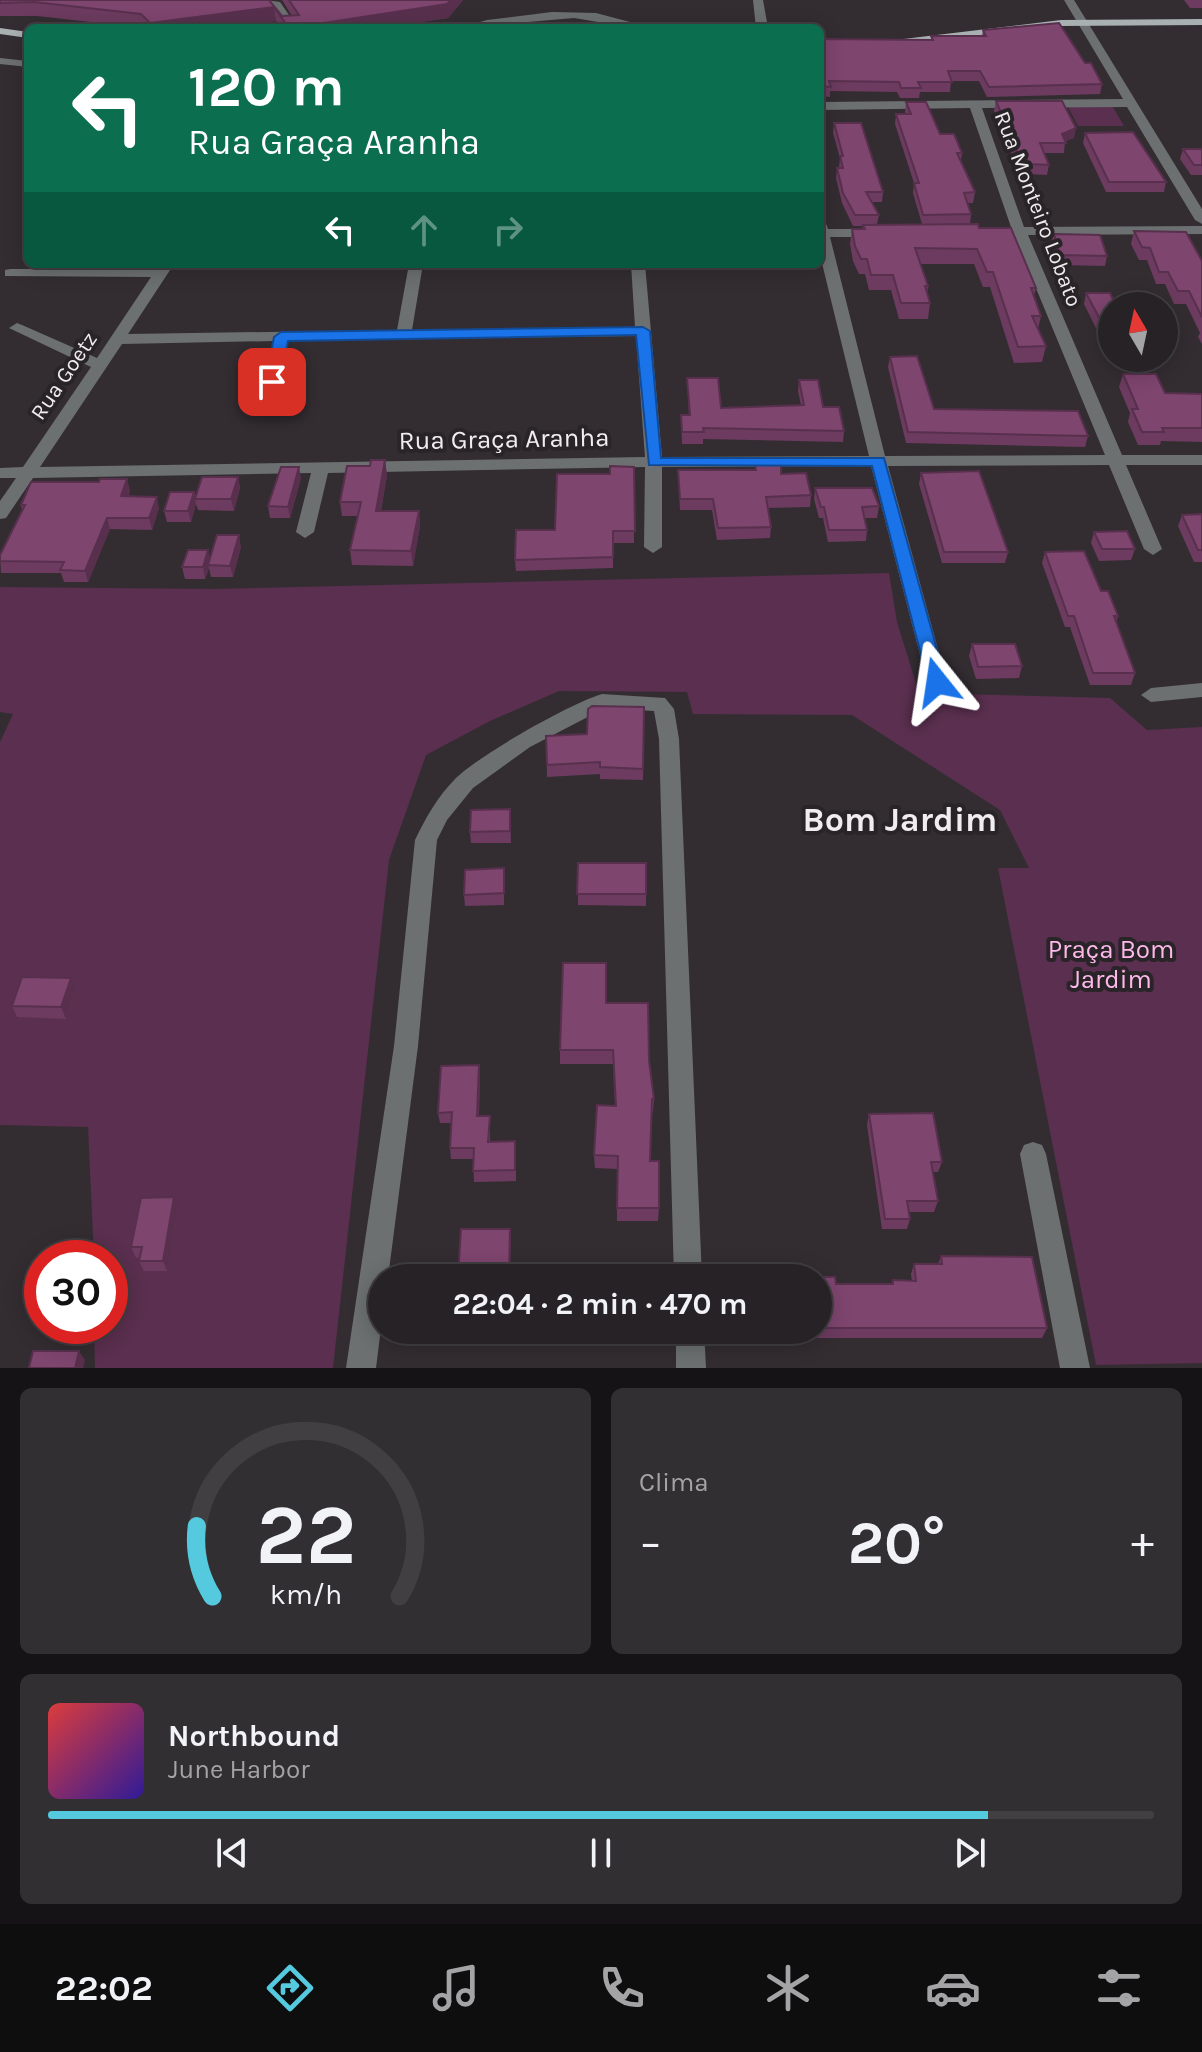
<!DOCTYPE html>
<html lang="pt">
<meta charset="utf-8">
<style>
:root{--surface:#262226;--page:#322f32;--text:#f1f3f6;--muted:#a4a4a7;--line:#423f43;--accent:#55cadf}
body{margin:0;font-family:Karla,sans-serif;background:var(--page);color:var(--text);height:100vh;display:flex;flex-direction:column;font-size:30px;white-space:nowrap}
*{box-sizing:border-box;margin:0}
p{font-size:26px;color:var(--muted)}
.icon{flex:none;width:44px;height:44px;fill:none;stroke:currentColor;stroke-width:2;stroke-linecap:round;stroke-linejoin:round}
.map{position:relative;height:1368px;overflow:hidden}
.panel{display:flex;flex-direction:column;gap:20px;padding:20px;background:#151315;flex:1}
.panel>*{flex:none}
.top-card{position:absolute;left:24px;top:24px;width:800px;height:244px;border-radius:12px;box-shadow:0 4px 20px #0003,0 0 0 2px var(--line);background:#0b6e4f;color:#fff;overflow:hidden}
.needle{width:52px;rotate:351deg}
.buttons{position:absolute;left:1098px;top:292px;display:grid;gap:16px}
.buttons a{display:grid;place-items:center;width:80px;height:80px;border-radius:50%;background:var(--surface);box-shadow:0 4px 20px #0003,0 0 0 2px var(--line);font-size:40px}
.speed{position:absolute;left:24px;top:1240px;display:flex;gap:16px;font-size:40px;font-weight:700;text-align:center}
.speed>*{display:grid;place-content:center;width:104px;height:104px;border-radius:50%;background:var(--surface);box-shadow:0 4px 20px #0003,0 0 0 2px var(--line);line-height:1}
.speed .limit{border:12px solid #d22;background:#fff;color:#111}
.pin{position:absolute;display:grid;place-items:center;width:68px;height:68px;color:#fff;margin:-34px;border-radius:16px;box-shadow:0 4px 12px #0006}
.me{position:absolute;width:88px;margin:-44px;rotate:345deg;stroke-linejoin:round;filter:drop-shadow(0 0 6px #0008)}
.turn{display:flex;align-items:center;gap:28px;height:168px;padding:0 32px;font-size:36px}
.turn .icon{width:104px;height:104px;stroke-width:2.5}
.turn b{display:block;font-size:56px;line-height:68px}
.lanes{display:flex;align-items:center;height:76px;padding:0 32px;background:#0003;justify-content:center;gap:40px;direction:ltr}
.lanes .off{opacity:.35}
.big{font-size:60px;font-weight:700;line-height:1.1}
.panel .card{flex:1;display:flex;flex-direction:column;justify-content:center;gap:12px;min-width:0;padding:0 28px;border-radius:12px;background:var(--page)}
.panel .dial{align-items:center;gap:0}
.dial svg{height:208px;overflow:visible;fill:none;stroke:var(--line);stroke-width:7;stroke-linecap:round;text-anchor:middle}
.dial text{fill:var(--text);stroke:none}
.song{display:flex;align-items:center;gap:24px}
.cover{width:96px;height:96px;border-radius:12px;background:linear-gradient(135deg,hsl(0 70% 55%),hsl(250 70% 35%))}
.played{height:8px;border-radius:4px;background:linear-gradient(90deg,var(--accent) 85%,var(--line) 85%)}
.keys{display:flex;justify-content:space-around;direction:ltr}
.heat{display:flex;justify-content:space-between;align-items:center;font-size:44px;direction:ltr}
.panel .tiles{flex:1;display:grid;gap:20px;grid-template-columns:1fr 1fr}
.card:last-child{grid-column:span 2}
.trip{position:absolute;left:368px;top:1264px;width:464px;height:80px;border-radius:40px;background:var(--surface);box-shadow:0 4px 20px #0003,0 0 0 2px var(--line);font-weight:700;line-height:80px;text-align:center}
.dock{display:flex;height:128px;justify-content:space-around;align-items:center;background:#0f0e0f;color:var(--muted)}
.dock .icon{width:56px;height:56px}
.dock .selected{color:var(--accent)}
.dock b{font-size:36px;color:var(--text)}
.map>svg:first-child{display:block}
.green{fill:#5a2f4f}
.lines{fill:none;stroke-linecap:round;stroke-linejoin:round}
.minor{fill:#6c7071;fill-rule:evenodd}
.major{fill:#a8b0b2;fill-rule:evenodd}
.wall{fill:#6c3b5f}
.shaded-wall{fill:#58304e}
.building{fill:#7e456f;stroke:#58304e;stroke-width:2}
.route{fill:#1a73e8;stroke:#114b97;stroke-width:2}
.labels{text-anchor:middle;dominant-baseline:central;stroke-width:8;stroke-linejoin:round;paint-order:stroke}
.far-street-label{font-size:22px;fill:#f1edef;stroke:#292428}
.street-label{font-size:26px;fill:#f1edef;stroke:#292428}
.park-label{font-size:26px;fill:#feb8ea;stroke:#292428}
.district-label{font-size:34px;font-weight:bold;fill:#f1edef;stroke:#292428}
</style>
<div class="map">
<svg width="1202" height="1368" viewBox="0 0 1202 1368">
<rect width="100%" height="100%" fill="#332d32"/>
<path class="green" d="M1068 107H1113L1124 126H1078Z
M889 573 897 622 919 693 1110 698 1147 730 1202 727V1363L1096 1365 998 868H1029L1000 810 852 715 693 714 687 692 559 691 490 721 426 755 389 860 333 1368H95L94 1326H110V1258H94L88 1127 0 1125V742L13 714 0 712V587L215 589Z"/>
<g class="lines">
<path class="minor" d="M265 0 280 2 298 28H286Z
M753 0H763L768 28H756Z
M1064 0H1074L1202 209V224L1195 220 1127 107 982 108 1024 227 1202 226V234L1028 235 1122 455H1202V465H1126L1162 549 1153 555 1144 549 1109 465 888 466 947 682 944 687 937 689 927 682 871 466 662 467V547L653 553 644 547 645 467 328 473 314 532 305 538 296 532 311 473 33 478 6 518 0 519V501L16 478H0V468L23 467 91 367 9 328 17 323 22 325 97 358 151 277 5 276V270L10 269H157L160 264H174L128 334 397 330 409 264H423L412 330 635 327 631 264H645L662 457 869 456 820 255V220L825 221 828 229H876L883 233 876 237H830L885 456 1105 455 1014 235 1001 231 1011 227 970 108 820 110V102L1123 99ZM636 336 645 457 40 467 122 344 273 341 260 405 268 410 276 405 288 341Z
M552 12 596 13 645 26 634 28 574 18 459 28 487 20Z
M0 58 28 61V67L0 64Z
M1202 683V697L1151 702 1141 695 1151 688Z
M602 694 665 698 674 709 679 739 702 1278H674L659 739 654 711 605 708 530 747 473 788 447 820 437 840 418 1046 388 1278H382V1320L376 1368H346L394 1046 415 840C426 817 438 796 456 778 481 754 569 704 602 694Z
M1033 1142 1042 1145 1046 1154 1090 1368H1060L1020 1154 1024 1145Z
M676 1330H704L706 1368H676Z"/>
<path class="major" d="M1202 19V25L1061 26 895 46 889 43 895 40 1061 20Z
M601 25H675L681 28H595Z
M0 28 28 32V38L0 34Z"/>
</g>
<path class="wall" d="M0 0H269L282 16H292L282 0H280H463L448 18 381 28H281L276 21 220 28H144L37 16H0Z
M1184 0H1202V8H1190Z
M983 30 1085 63 1102 84 1100 94 987 97 979 81H951L950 92H920L919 98H900L897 92 830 91V97L820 96V39L931 40V36H982Z
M996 101 1074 138 1065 141 1064 153H1044L1049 165 1047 175 1027 174 1022 162H1015L994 111Z
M906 102 940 134 962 153 961 161 975 192 973 203H967L971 214 970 224 979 228 1036 288 1034 295 1041 316 1038 329 1046 346 1042 362 1014 363 990 287H983L974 264H920L928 286 927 293 930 303 928 319H899L891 290H869L865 274H859L853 261 850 244 852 229H862L863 226H853L842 203 836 178 837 168H839L840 158 833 133 834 123 883 192 882 202H872L879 215 877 224H922L913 193 914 183 895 124 896 114H906L905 112Z
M1085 133 1166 182 1164 192H1106L1083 143Z
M1183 149H1202V175H1191L1180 159Z
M1134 231 1202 261V344L1198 337 1200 333 1186 304H1174L1165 284H1156L1147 260H1139L1131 244Z
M1054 234 1107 256 1105 266 1058 265 1051 244Z
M1086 293 1112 306V345L1107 334H1099L1084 304Z
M890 357 934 409 1088 436 1085 447 906 443 888 367Z
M1123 374 1165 393 1202 394V442L1161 441 1160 445H1138L1128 422 1130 413 1119 387Z
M687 378 721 408 801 405 798 391 799 380 844 431 843 442 703 439V444H682L681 415H689Z
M385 460 387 475 381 511H419L420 526 413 566 352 565 350 550 358 516H342L340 502 370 466Z
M755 464 781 474 811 495 810 507 768 508 771 527 770 538 717 540 712 510H680L678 470H755Z
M634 467V543H613V568L516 571 515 560 555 530 610 474Z
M921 473 1008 552 1005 563H942L919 484Z
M238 477 240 488 234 511 198 510 196 504 191 522H167L164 511 194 492 196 498Z
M301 478 290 518H270L268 506Z
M815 488 879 506 877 518H865L867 530 866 541 828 542 823 518H819L814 499Z
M130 490 128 497 159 508 152 530 110 529 88 582H64L61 573H1L0 555 22 510 21 505Z
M1202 514V562H1194L1178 526 1182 515Z
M1094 532 1135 549 1131 560 1099 561 1091 543Z
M241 547 233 577H211L209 568 205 579H185L182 567Z
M1045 552 1118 616 1116 622 1135 673 1131 685H1090L1070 627H1065L1042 563Z
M972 644 1022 666 1019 678 976 679 969 656Z
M644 707 643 780 600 779V774L547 777 546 736 587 734Z
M510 809 511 843H471L470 832Z
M578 863H646V906L578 905Z
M504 868V905L465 906 464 895Z
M71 978 76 989 66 1019 17 1017 12 1006Z
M606 1003 649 1061 654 1099 653 1112H651L650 1161 659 1208 658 1221H617V1169L595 1168 594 1155 615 1106 613 1064H560V1050Z
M479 1065 480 1076 479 1116H490V1142L516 1152V1181L474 1182 473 1159H451L450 1148 451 1123H440L438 1113Z
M869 1114 942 1162 938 1172H933L938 1201 934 1212H908L910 1219 907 1229H882L867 1125Z
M179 1208 167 1271H144L139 1261 140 1257 136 1258 131 1247Z
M941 1256 1032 1257 1047 1328 1042 1338H793L792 1343 746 1342V1330H818V1278H743L744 1269H789L790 1277H835L836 1284H892L893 1280 912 1281 911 1274 914 1264H938Z
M449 1330 448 1345 408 1346 406 1336Z
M519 1330H669L668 1345 628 1346 627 1336 561 1337 560 1346 519 1345Z"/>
<path class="shaded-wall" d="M451 0H463L448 18 381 28H291Z
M274 7 276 21 220 28H151L150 23Z
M1076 128 1074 138 1060 143 1062 134Z
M385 460 387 475 378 525 376 511Z
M299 467 301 478 290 518 288 507Z
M238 477 240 488 234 511 231 499Z
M127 479 130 490 124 508 121 496Z
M194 492 196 504 191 522 188 511Z
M157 497 159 508 152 530 149 518Z
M419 511 420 526 413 566 411 551Z
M107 518 110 529 88 582 85 571Z
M239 535 241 547 233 577 230 566Z
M208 550 211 562 208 565 209 568 205 579 203 567Z
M71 978 76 989 66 1019 61 1007Z
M479 1065 480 1076 478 1127 477 1116Z
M174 1197 179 1208 167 1271 163 1261Z
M510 1229 511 1239 510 1278H509Z
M79 1351 85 1360 83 1368H75Z"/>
<path class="building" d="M0 0H269L282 16 299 15 289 0H451L447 4 291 28H289L274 7 150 23 141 14 34 2 0 3Z
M1059 23 1085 63H1091L1102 84 989 87 980 71H948L952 82H918L921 88H901L899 82 829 81 831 87 820 86V39L933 40 931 36H986L983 30Z
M996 101H1062L1076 128 1062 134 1066 143H1040L1049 165 1029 164 1024 152H1017Z
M906 102H926L940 134H954L962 153H957L975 192 964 193 971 214 923 215 914 183H919L896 114H911Z
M834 123H861L883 192H866L879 215H855L843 193 837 168H843L840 156H843Z
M1133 132 1166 182H1109L1085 133Z
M1183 149H1202V165H1194Z
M978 224 979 228H1011L1036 288H1031L1041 316H1032L1046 346 1018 347 993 272H987L977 249 915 248 928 286H925L930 303H901L893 275H871L867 259H861L855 246 852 229H865L863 225Z
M1134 231 1186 232 1202 261V317L1189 291H1178L1168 272H1159L1150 248 1142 247Z
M1054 234 1100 235 1107 256 1060 255Z
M1086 293H1110L1116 306H1112V327L1110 323H1102Z
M917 356 934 409 1078 411 1088 436 908 432 890 357Z
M1123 374H1156L1165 393 1202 394V428H1162L1164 432H1142L1132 409H1138Z
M687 378H718L721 408 804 405 799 380H818L823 407H839L844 431 703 428 704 432H682L681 415H690Z
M371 460H385L376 511H419L411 551 350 550 361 502H340L347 466H370Z
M755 464 781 465V474L806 473 811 495 766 497 771 527 718 528 713 499H680L678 470H756Z
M610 466 634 467 635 531H613V557L515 560 516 530H555L557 474H610Z
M281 467H299L288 507 268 506Z
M979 471 1008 552H944L921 473Z
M202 477H238L231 499H195Z
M100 479H127L121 496 157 497 149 518H107L85 571 60 570 64 562 0 561V555L25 505H21L31 482H99Z
M815 488H872L879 506 862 507 867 530H829L824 507H821Z
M170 492H194L188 511H164Z
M1202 514V550H1198L1182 515Z
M1127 531 1135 549H1102L1094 532Z
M217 535H239L230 566 208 565Z
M188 550H208L203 567H182Z
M1084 551 1101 591H1108L1118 616H1114L1135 673H1093L1074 616H1068L1045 552Z
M972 644H1015L1022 666 978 667Z
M592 706 644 707 643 769 600 767V762L547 765 546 736 587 734 588 709Z
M510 809V831L470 832 471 810Z
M578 863H646V894H577Z
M504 868V893L464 895 465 870Z
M563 963H606V1003H648L649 1061 654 1099H652L650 1161H659V1208H617L618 1156 594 1155 597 1105 616 1106 613 1050H560Z
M22 977 71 978 61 1007 12 1006Z
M479 1065 477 1116H490L488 1142 515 1141V1170L473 1171 474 1148H450L452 1112 438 1113 441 1066Z
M933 1113 942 1162H931L938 1201H907L910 1219H885L869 1114Z
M174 1197 163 1261H139L142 1247H131L141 1198Z
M461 1229H510L509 1278H458Z
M941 1256 1032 1257 1047 1328H818V1278H745L744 1269H789L790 1277H835L836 1284H893V1280L916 1281 914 1264H942Z
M524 1269 564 1270 563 1278H523Z
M627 1271H667V1278H627Z
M406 1330H446V1335L406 1336Z
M519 1330H560V1336L518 1335Z
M628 1330H669V1335L628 1336Z
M748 1330H794V1334L748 1333Z
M33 1351H79L75 1368H29Z"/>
<path class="route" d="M643 327 650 331 661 458H884L946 682 943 687H930L928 682 872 466 649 465 636 335 288 341 280 382 272 386 265 382 274 337 281 332Z"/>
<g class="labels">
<g class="far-street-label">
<text transform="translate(1038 209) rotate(69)">Rua Monteiro Lobato</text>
<text transform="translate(64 376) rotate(-56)">Rua Goetz</text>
</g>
<g class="street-label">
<text transform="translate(504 439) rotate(-1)">Rua Graça Aranha</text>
</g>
<g class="park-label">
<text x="1111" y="949">Praça Bom<tspan x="1111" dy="30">Jardim</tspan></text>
</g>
<g class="district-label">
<text x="900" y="820">Bom Jardim</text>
</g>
</g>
</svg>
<div class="buttons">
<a><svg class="needle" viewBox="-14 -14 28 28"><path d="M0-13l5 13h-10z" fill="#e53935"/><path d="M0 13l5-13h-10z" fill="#a4a4a7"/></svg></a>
</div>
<div class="speed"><div class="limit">30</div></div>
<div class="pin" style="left:272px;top:382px;background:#d93025"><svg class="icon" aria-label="arrive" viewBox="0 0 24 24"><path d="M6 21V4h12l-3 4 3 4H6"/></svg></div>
<svg class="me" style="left:937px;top:682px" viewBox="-20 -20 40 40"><path d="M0-17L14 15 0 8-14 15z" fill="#1a73e8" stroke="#fff" stroke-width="4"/></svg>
<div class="trip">22:04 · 2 min · 470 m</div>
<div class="top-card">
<div class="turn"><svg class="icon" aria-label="left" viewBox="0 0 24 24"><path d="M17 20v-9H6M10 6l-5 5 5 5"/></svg><div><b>120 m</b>Rua Graça Aranha</div></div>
<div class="lanes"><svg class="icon" aria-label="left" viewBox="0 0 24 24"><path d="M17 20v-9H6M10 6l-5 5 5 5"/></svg><svg class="icon off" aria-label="ahead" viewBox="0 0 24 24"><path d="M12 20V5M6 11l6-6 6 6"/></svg><svg class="icon off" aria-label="right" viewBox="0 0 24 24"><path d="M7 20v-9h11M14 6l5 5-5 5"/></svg></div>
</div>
</div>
<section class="panel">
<div class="tiles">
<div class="card dial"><svg viewBox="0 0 100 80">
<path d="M14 69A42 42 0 1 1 86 69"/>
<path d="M14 69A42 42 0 0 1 8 42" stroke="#55cadf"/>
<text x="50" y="56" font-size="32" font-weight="700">22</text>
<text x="50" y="72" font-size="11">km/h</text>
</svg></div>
<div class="card"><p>Clima</p>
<div class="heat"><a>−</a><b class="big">20°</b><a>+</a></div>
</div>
<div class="card">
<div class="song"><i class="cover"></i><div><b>Northbound</b><p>June Harbor</p></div></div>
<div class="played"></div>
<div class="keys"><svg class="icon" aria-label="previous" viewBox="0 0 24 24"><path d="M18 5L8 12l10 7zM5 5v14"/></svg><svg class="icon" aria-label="pause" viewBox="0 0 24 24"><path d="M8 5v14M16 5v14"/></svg><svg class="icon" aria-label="next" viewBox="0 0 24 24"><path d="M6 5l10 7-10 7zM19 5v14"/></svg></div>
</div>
</div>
</section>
<nav class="dock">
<b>22:02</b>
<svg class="icon selected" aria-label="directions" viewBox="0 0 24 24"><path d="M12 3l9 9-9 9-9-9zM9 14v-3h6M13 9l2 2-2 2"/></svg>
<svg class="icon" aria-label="music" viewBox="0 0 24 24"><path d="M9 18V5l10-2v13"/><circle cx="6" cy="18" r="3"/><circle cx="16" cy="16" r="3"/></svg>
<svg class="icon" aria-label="phone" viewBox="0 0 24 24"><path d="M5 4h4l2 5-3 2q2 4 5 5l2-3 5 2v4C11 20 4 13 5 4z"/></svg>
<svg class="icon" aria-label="climate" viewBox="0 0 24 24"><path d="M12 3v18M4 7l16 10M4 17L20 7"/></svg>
<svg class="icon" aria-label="car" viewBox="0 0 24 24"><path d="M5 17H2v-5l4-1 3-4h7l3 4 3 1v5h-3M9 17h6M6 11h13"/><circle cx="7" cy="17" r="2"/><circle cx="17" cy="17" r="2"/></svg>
<svg class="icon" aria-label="filters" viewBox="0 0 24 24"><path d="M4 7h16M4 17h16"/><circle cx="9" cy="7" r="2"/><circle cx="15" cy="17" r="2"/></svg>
</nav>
